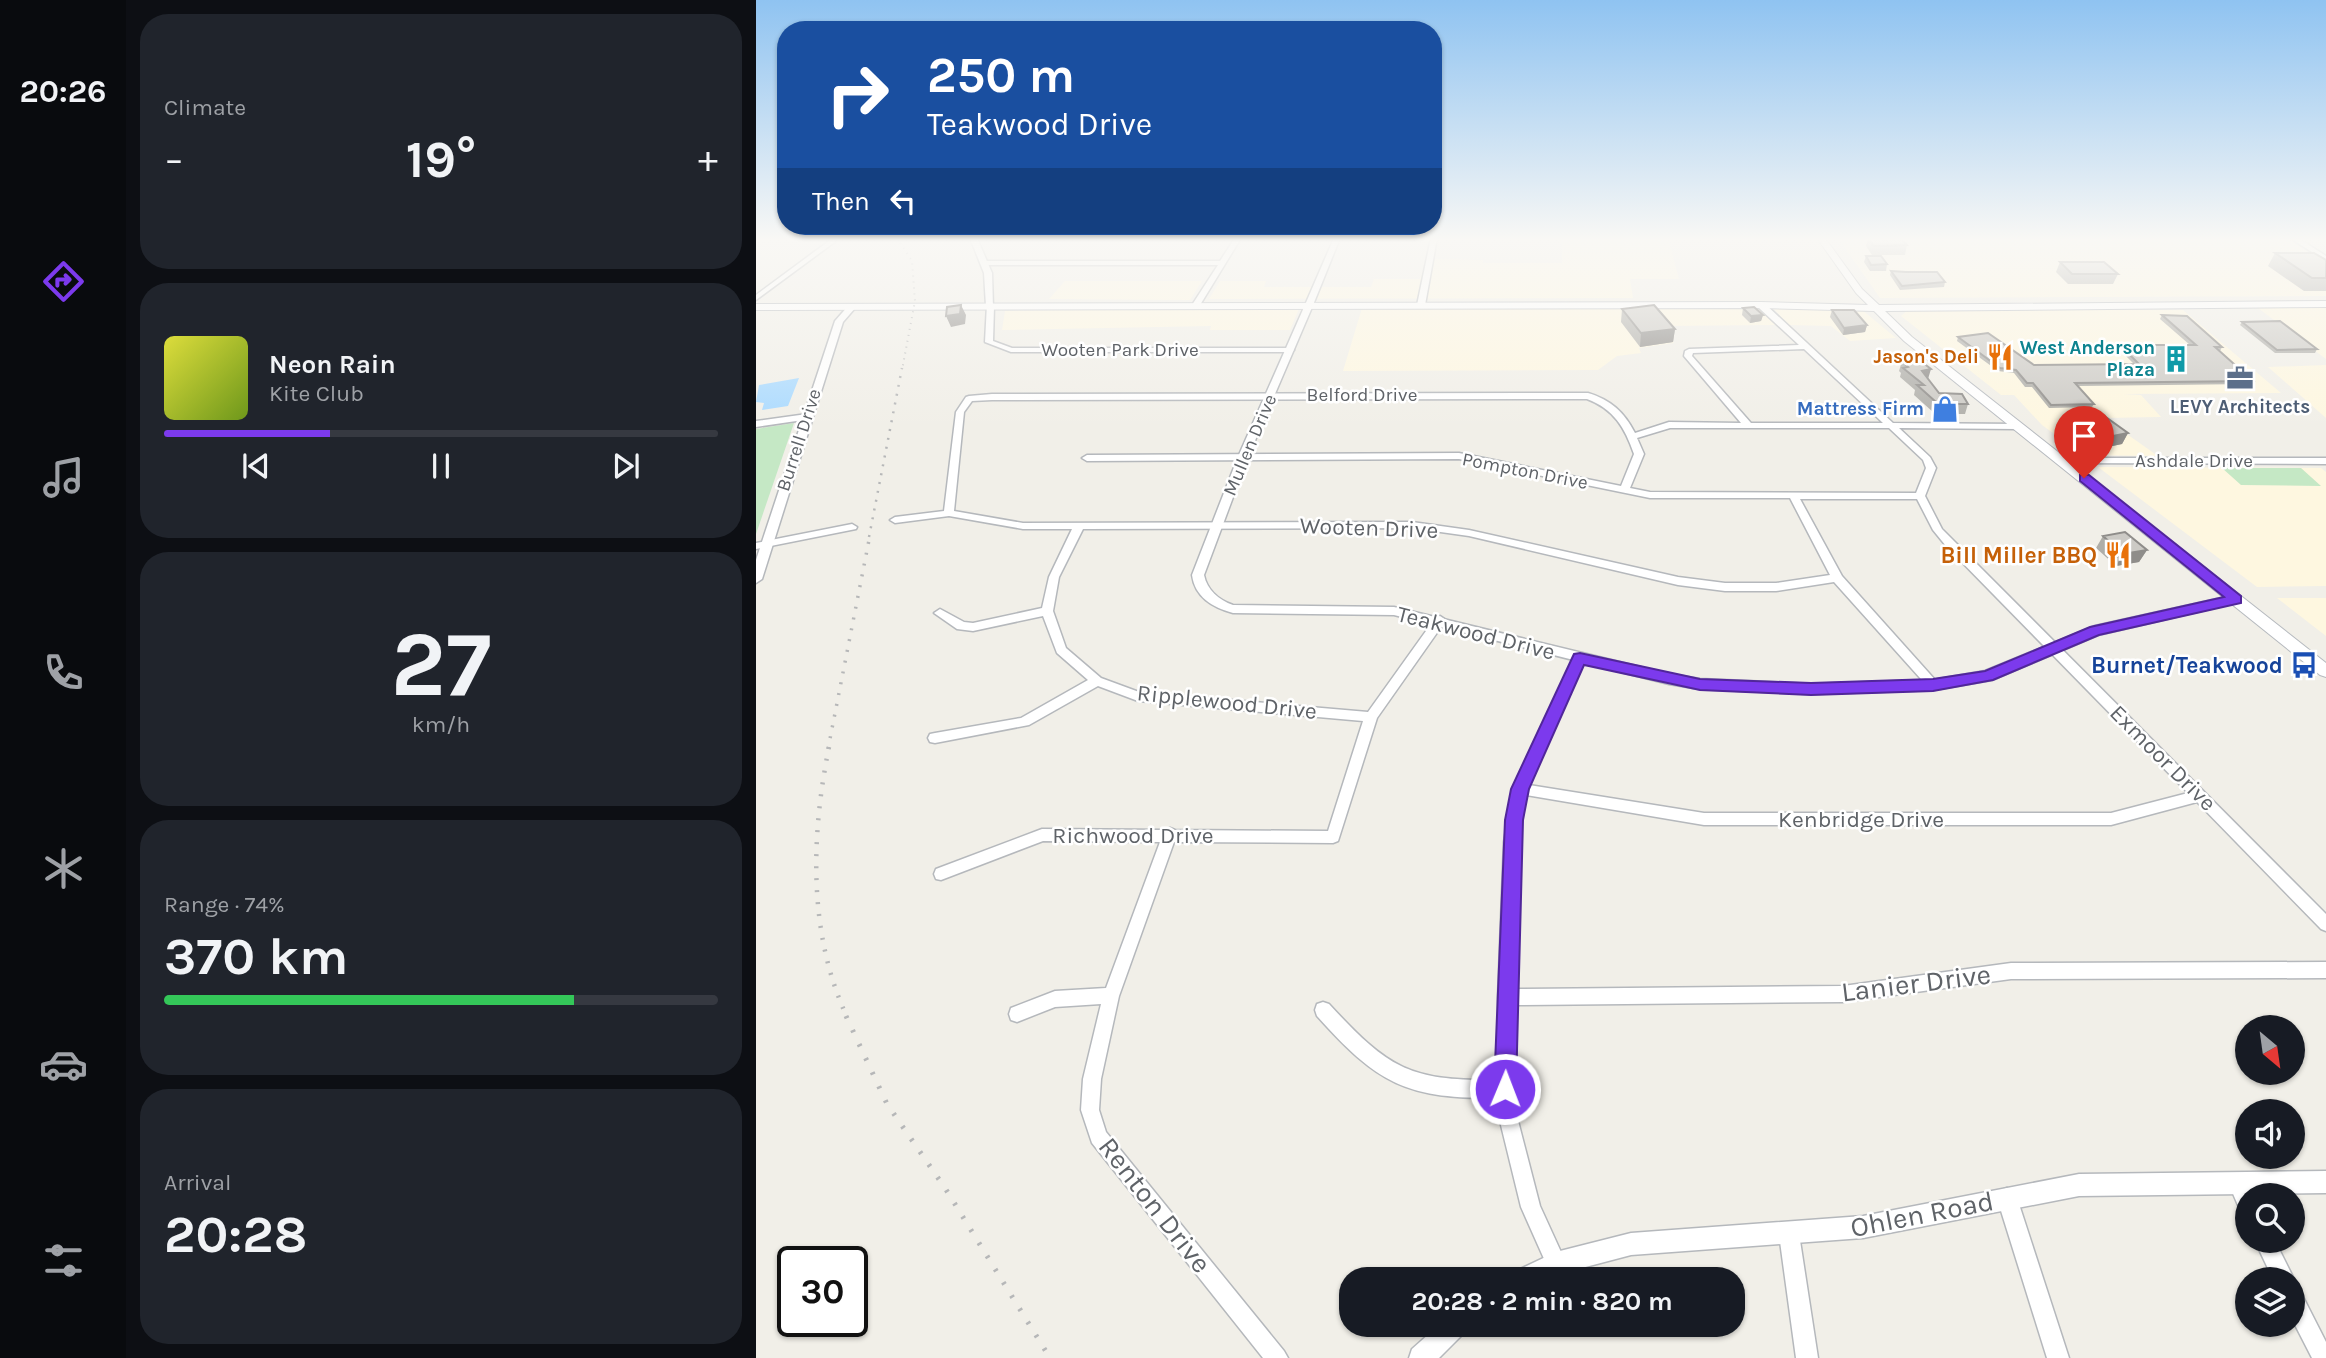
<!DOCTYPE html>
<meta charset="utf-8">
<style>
:root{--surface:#171b24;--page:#20242c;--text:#f1f3f6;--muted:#9ea1a6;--line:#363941;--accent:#7c3aed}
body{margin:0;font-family:Karla,sans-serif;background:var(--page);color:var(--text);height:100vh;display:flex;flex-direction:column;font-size:26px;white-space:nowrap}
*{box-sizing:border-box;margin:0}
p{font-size:23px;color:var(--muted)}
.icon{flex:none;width:38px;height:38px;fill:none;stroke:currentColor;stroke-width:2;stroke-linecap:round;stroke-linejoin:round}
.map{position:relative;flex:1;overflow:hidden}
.sheet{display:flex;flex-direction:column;gap:14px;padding:14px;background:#0d0f14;width:630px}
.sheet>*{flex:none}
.hud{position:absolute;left:21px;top:21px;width:665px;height:214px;border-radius:28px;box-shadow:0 2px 5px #0004;background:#1a4fa0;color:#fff;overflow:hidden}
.needle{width:46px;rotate:151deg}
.tools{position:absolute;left:1479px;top:1015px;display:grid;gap:14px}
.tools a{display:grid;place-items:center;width:70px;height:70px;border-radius:50%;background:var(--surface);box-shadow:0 2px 5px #0004;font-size:35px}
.speed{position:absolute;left:21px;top:1246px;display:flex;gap:14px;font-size:35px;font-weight:700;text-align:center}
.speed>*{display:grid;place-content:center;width:91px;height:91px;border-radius:50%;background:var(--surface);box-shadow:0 2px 5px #0004;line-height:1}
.speed .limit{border:4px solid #111;border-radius:10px;background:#fff;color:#111}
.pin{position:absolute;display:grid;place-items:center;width:60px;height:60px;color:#fff;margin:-72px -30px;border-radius:50% 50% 50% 0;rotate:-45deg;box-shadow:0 0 7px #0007}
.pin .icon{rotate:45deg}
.me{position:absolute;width:77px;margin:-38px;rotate:1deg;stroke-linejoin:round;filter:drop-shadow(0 0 5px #0008)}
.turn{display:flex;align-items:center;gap:24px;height:147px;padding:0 35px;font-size:32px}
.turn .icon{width:91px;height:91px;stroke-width:2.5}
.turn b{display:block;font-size:49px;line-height:60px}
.then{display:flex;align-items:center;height:66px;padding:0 35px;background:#0003;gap:14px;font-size:26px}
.big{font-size:52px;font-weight:700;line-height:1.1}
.sheet .card{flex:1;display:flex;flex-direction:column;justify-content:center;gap:10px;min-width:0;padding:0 24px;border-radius:28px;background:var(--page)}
.sheet .dial{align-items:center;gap:0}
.dial b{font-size:91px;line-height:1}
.song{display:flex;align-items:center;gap:21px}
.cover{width:84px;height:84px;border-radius:10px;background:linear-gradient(135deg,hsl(60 70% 55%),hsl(80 70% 35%))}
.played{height:7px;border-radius:4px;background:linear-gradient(90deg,var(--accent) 30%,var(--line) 30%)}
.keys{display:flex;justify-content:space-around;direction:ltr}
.heat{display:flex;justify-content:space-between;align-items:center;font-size:38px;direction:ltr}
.charge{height:10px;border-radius:5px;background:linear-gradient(90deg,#34c759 74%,var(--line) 0)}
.trip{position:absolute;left:583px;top:1267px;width:406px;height:70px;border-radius:28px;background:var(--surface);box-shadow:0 2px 5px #0004;font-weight:700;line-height:70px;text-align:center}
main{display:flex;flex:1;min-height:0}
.menu{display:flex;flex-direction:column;width:126px;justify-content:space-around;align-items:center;background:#090b0e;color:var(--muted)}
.menu .icon{width:49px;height:49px}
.menu .current{color:var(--accent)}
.menu b{font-size:32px;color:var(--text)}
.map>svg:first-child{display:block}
.commercial{fill:#fef7e0}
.green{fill:#c5e8c5}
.water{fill:#aadaff}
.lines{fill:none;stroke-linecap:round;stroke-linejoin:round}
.minor-casing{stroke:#b5b8bc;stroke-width:3}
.tertiary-casing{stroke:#b5b8bc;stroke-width:3}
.secondary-casing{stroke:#b6babf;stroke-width:2}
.minor{fill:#fff;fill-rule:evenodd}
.tertiary{fill:#fff;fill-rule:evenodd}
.secondary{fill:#fff;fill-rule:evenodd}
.rail-far4{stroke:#b6b7b8;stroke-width:2;stroke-dasharray:1 5;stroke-linecap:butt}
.rail-far3{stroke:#b6b7b8;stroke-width:2.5;stroke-dasharray:2 7;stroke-linecap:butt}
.rail-far2{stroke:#b6b7b8;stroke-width:3.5;stroke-dasharray:2 9;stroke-linecap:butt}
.rail-far1{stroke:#b6b7b8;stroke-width:4.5;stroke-dasharray:2 10;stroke-linecap:butt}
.rail{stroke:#b6b7b8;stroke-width:5;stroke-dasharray:2.5 13;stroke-linecap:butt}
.wall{fill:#afaea9}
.shaded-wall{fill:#8f8d8a}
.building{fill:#cccac5;stroke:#8f8d8a;stroke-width:2}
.route{fill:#7c3aed;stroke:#51269a;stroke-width:2}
.labels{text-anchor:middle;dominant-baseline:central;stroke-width:5;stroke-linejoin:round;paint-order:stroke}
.far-culture-label{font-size:19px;font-weight:bold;fill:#0d838f;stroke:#fff;text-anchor:end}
.far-street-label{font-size:19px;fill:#5f6368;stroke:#fff}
.far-food-label{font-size:19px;font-weight:bold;fill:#c56008;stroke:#fff;text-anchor:end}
.far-service-label{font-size:19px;font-weight:bold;fill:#4e5e75;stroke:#fff}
.far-shop-label{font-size:19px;font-weight:bold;fill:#366cbe;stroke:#fff;text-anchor:end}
.street-label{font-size:23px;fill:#5f6368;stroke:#fff}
.food-label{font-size:23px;font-weight:bold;fill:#c56008;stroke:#fff;text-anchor:end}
.transit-label{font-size:23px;font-weight:bold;fill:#164399;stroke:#fff;text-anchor:end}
.near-street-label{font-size:28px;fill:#5f6368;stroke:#fff}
</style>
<main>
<nav class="menu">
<b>20:26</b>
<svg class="icon current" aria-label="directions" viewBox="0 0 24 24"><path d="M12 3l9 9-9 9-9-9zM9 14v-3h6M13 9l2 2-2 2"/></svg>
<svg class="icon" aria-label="music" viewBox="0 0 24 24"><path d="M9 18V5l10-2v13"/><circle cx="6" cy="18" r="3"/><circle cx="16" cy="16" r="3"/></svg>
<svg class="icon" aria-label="phone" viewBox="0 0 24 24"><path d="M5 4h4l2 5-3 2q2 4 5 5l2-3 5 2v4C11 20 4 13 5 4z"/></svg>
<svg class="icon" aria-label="climate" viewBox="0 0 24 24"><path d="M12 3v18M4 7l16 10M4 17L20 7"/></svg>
<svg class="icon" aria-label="car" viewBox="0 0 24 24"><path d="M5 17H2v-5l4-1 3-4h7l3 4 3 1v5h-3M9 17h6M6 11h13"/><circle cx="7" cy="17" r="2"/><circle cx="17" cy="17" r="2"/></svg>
<svg class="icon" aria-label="filters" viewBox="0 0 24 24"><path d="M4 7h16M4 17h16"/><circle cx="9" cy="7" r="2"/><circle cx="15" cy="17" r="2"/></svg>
</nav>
<section class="sheet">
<div class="card"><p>Climate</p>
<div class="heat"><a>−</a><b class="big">19°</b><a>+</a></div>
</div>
<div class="card">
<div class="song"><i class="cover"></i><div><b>Neon Rain</b><p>Kite Club</p></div></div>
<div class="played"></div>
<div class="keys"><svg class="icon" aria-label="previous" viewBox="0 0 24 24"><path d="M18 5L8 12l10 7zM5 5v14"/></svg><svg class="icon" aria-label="pause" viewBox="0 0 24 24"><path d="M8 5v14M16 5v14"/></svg><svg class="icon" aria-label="next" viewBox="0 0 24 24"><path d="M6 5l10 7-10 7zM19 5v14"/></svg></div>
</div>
<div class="card dial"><b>27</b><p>km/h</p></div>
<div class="card"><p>Range · 74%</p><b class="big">370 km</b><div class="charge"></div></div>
<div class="card"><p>Arrival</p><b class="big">20:28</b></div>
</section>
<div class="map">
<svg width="1570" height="1358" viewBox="0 0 1570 1358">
<rect width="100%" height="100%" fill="#f1efe8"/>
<path class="commercial" d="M806 238H912L923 279H874L877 298 453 299 464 281H510L508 287H615L618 279H664L671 259 727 260V263H806Z
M1082 238H1530L1570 264V296L1124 298Z
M309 281H446L434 300 293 299Z
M1570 307V359L1502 308 1504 307Z
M606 308H1003L1022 325 906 326 918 343 883 348 885 353 861 356 842 370 587 371Z
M420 309H543L534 330H454L455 326 246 330 249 311Z
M1018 309H1105L1140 338 1094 341 1075 326 1032 325Z
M1153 309 1427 310 1525 393 1367 394 1385 395 1405 417 1348 418 1402 456 1327 455 1286 425 1258 395H1245L1145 316Z
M1570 365V418L1512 367Z
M1342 467 1565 468 1570 472V586L1501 587Z
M1570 598V636L1521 598Z"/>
<path class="green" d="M38 423 0 534V429Z
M1466 468H1545L1565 486 1485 485Z"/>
<path class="water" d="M43 378 32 406 6 410 8 403 0 402 3 385Z"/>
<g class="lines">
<defs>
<path id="minor" d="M72 238H78L80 241 0 300V295L73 241Z
M479 238H485L444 305 440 307 436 305 462 265H229L226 263 229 261H464Z
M578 238H584L557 305 550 307 549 305Z
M675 238H681L669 305 665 307 661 305Z
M1002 303H1008L1137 423 1264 424 1265 426 1261 429 1143 428 1174 457 1180 468 1169 496 1186 529 1570 914V931L1565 929 1441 802 1355 825H948L770 795 762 842 758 989 1087 986 1255 963 1570 962V978L1255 979 1087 1002 758 1005 761 1117 784 1206 810 1263 807 1270 800 1273 793 1270 765 1207 743 1117V1098C650 1099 622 1084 561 1016L559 1010 561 1004 567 1002 573 1004C633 1069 653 1081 743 1080L742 997 748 842 757 789 820 655H828L830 658 773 785 948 813H1355L1432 793 1190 546 1177 530 1161 499H1044L1086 576 1181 682 1183 685 1181 688H1173L1078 582 1020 591H969L922 585 713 536 656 528 327 529 303 577 297 611 310 648 345 678 383 692 612 712 680 617 684 616 690 620 621 718 582 841 577 843 418 842 363 996 345 1079 343 1110 350 1132 528 1351 532 1358H507L336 1143 325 1110 327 1079 345 1004 299 1007 261 1022 255 1020 253 1014 255 1008 299 991 350 988 404 842 287 841 185 880 180 879 178 874 180 869 286 829 409 830 414 828 419 830 572 831 607 721 382 701 342 686 273 725 179 743 174 742 172 738 174 734 179 733 265 718 332 680 301 653 287 616 217 631 201 629 178 613 184 609 208 622 217 623 286 608 293 577 316 529H267L193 516 139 523 134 520 139 517 188 511 200 412 210 397 213 396 236 394 832 393C855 400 868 412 879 433L913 422 985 423 928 356 929 351 933 349 1043 345 1002 307ZM1048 349 1127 423H995L936 356 937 353ZM831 399C858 409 869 428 878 454L865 486 703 453 331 455 326 458 331 461 703 459 894 498H1034L1074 575 1020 583H969L922 577 713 530 656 522 267 523 198 511 208 412 216 401 236 400ZM914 428H1133L1167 460 1170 468 1160 493 894 492 874 488 888 454 881 438Z
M231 304 238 306 237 341 256 348H534L538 350 534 352H255L229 342Z
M51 414 54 415V419L0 427V421Z
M1307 458H1570V464L1304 463V459Z
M96 524 101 527 100 529 0 549V543Z
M1481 1173 1488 1175 1497 1195H1491V1213L1484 1210 1472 1182 1474 1175Z
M1251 1188 1258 1191 1261 1198 1313 1358H1291L1241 1198 1244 1191Z
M1033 1224 1040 1227 1043 1234 1062 1358H1040L1023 1234 1026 1227Z
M1499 1241H1519L1538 1279 1536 1283V1279H1517Z
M1536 1286 1543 1289 1570 1342V1358H1556L1536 1319Z"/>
<path id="tertiary" d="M214 238H221L236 273 237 308 230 306 228 273Z
M1534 238H1542L1570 256V261Z
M553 302 557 305 492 457 448 575C451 590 463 600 477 605L638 607 913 674 944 679 1055 684 1177 680 1229 671 1339 626 1479 595 1485 599 1479 603 1342 635 1236 680 1177 690 1055 694 944 689 913 684 638 615 477 613C456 607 439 597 436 575L482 457 549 305Z
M93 305 100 307 87 322 6 579 0 583V560L79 321Z
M1570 1171V1193L1323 1196 1107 1238 875 1255 803 1274 792 1279H756L760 1271 800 1252 875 1233 1107 1216 1323 1174Z
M683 1325H712L708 1333 683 1358H653L656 1349Z"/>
<path id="secondary" d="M1061 238H1069L1106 289 1123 305 1570 301V307L1129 311 1156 337 1570 663V677L1564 675 1148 341 1118 311 1005 308 0 310V304L1005 302 1112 305 1100 293Z"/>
</defs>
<use href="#minor" class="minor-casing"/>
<use href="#tertiary" class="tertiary-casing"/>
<use href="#secondary" class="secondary-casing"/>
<use href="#minor" class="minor"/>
<use href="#tertiary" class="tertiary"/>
<use href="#secondary" class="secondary"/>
<path class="rail-far4" d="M141 238 156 261 159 301 146 370"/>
<path class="rail-far3" d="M113 537 146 368"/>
<path class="rail-far2" d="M72 749 114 535"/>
<path class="rail-far1" d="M73 747C55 836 52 933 91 1017"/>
<path class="rail" d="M90 1016 131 1104 189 1188 294 1358"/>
</g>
<path class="wall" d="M1112 238H1145L1151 245 1149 255H1116L1110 246Z
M1519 253 1570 260V291H1548L1512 266Z
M1110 256 1131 264 1130 271H1114L1108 262Z
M1304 262 1362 274 1357 284H1312L1300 272Z
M1135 271 1189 282 1188 287 1144 290 1134 275Z
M987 308 1007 315 1005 321 994 323 986 315Z
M866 309 919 329 917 342 884 347 865 322Z
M1076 310 1111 325 1109 332 1087 335 1074 317Z
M1406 315 1466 347 1464 351H1463L1497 381 1495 384 1322 386 1338 404 1336 407 1293 408 1276 387H1269L1258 373 1242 371 1201 341 1202 337 1278 365 1378 364 1363 349 1364 345H1434L1404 319Z
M1486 322 1561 349 1559 353H1519L1484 325Z
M1146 361 1172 379 1183 393 1212 404 1209 414H1195L1193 420 1187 421 1158 395 1159 390 1144 377 1145 373 1143 371Z
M1327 420 1372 433 1366 444 1347 448 1322 431Z
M1347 536 1391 550 1383 562 1360 566 1340 548Z"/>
<path class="shaded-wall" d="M205 305 210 315 209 324 195 327 190 316Z
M1007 315 1005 321 994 323 995 316Z
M1111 325 1109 332 1087 335 1088 328Z
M919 329 917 342 884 347 885 333Z
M1175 369 1172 379 1166 371Z
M1196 410 1193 420 1187 421 1190 411Z
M1372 433 1366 444 1347 448 1352 437Z
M1391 550 1383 562 1360 566 1367 554Z"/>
<path class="building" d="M1112 238H1145L1151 245 1118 246Z
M1519 253H1558L1570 260V278H1556Z
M1110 256H1125L1131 264 1115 265Z
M1304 262H1348L1362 274H1316Z
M1135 271 1150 272H1181L1189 282 1146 286Z
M205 305 204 314 190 316 191 307Z
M898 305 919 329 885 333 866 309Z
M998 307 1007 315 995 316 987 308Z
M1076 310H1098L1111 325 1088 328Z
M1406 315 1431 316 1466 347H1459L1497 381 1319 383 1338 404 1295 405 1277 383H1271L1260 370 1244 368 1202 337 1232 333 1278 365 1383 364 1364 345H1440Z
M1524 321 1561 349 1521 350 1486 322Z
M1162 359 1175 369 1166 371 1183 393 1206 394 1212 404H1191L1196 410 1190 411 1161 385H1168L1147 368 1152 367 1146 361Z
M1347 415 1372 433 1352 437 1327 420Z
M1369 532 1391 550 1367 554 1347 536Z"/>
<linearGradient id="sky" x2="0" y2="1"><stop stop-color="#8fc3f1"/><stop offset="0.56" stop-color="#f9f8f5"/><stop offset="1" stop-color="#f9f8f5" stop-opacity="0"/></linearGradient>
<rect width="1570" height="428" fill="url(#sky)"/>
<path class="route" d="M1324 475H1333L1485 596V603L1343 635 1237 680 1177 691 1055 695 944 690 828 665 773 789 767 820 760 1089 757 1097 749 1101 741 1097 738 1089 749 820 755 789 818 654 824 653 944 679 1055 683 1177 679 1229 671 1334 627 1468 597 1324 481Z"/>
<defs>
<symbol id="restaurant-bare" viewBox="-9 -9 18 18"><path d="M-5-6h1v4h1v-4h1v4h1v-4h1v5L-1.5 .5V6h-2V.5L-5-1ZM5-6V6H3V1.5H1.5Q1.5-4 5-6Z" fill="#e8710a" stroke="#fff" stroke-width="2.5" paint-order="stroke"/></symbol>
<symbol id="building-bare" viewBox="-9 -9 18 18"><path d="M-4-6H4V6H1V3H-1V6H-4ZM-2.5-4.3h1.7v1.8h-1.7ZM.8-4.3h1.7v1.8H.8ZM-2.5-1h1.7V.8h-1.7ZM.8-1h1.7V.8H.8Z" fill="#0f9aa8" stroke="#fff" stroke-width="2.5" paint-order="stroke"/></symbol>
<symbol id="office-bare" viewBox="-9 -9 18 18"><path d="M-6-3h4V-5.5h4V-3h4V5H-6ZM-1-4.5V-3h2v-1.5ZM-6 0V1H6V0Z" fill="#5c6f8a" stroke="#fff" stroke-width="2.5" paint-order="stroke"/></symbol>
<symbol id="shop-bare" viewBox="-9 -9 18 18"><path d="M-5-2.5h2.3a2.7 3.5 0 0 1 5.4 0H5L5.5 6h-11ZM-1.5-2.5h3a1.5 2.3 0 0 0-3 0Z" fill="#3f7fe0" stroke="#fff" stroke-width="2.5" paint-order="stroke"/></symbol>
<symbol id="bus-bare" viewBox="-9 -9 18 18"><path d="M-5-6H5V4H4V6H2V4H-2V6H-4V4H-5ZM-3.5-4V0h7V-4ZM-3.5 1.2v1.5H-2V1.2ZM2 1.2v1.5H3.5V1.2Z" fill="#1a4fb4" stroke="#fff" stroke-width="2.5" paint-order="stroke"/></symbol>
</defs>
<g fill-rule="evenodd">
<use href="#restaurant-bare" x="1225" y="338" width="38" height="38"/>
<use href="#building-bare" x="1401" y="340" width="38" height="38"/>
<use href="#office-bare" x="1465" y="359" width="38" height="38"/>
<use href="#shop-bare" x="1170" y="390" width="38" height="38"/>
<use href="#restaurant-bare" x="1343" y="536" width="38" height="38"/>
<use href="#bus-bare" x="1529" y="646" width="38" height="38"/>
</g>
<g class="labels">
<g class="far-culture-label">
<text x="1399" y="348">West Anderson<tspan x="1399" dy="22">Plaza</tspan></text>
</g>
<g class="far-street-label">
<text x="364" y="350">Wooten Park Drive</text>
<text x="606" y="395">Belford Drive</text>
<text transform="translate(43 440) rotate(-72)">Burrell Drive</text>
<text transform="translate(494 445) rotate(-67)">Mullen Drive</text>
<text x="1438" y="461">Ashdale Drive</text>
<text transform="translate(769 471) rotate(11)">Pompton Drive</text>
</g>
<g class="far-food-label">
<text x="1223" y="357">Jason's Deli</text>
</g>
<g class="far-service-label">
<text x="1484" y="407">LEVY Architects</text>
</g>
<g class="far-shop-label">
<text x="1168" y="409">Mattress Firm</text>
</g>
<g class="street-label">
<text transform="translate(613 528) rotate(2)">Wooten Drive</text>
<text transform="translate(720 633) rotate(14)">Teakwood Drive</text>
<text transform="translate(471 702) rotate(6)">Ripplewood Drive</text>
<text transform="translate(1407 758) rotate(45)">Exmoor Drive</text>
<text x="1105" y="819">Kenbridge Drive</text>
<text x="377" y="835">Richwood Drive</text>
</g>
<g class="food-label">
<text x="1341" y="555">Bill Miller BBQ</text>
</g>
<g class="transit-label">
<text x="1527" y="665">Burnet/Teakwood</text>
</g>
<g class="near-street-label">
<text transform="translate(1160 983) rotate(-7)">Lanier Drive</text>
<text transform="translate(399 1205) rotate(52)">Renton Drive</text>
<text transform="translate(1166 1214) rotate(-11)">Ohlen Road</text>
</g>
</g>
</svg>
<div class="tools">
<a><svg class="needle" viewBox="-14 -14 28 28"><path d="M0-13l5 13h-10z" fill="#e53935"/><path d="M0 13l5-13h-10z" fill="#9ea1a6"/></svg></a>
<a><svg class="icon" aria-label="sound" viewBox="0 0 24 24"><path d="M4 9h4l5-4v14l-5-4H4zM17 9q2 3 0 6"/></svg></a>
<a><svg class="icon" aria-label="search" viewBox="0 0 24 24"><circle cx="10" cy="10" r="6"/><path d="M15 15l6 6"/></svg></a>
<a><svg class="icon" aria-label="layers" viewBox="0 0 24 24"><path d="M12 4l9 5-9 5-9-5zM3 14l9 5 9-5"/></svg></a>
</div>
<div class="speed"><div class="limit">30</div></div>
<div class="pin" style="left:1328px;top:478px;background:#d93025"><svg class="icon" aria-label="arrive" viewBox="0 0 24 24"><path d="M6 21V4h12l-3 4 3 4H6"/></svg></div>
<svg class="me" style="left:749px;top:1089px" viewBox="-20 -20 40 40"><circle r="17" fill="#7c3aed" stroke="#fff" stroke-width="3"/><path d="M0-11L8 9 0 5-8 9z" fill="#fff"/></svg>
<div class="trip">20:28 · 2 min · 820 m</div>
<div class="hud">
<div class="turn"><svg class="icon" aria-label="right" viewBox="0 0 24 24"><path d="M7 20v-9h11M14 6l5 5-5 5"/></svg><div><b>250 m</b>Teakwood Drive</div></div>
<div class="then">Then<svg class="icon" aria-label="left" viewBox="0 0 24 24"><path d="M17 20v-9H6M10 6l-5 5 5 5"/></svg></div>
</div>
</div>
</main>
